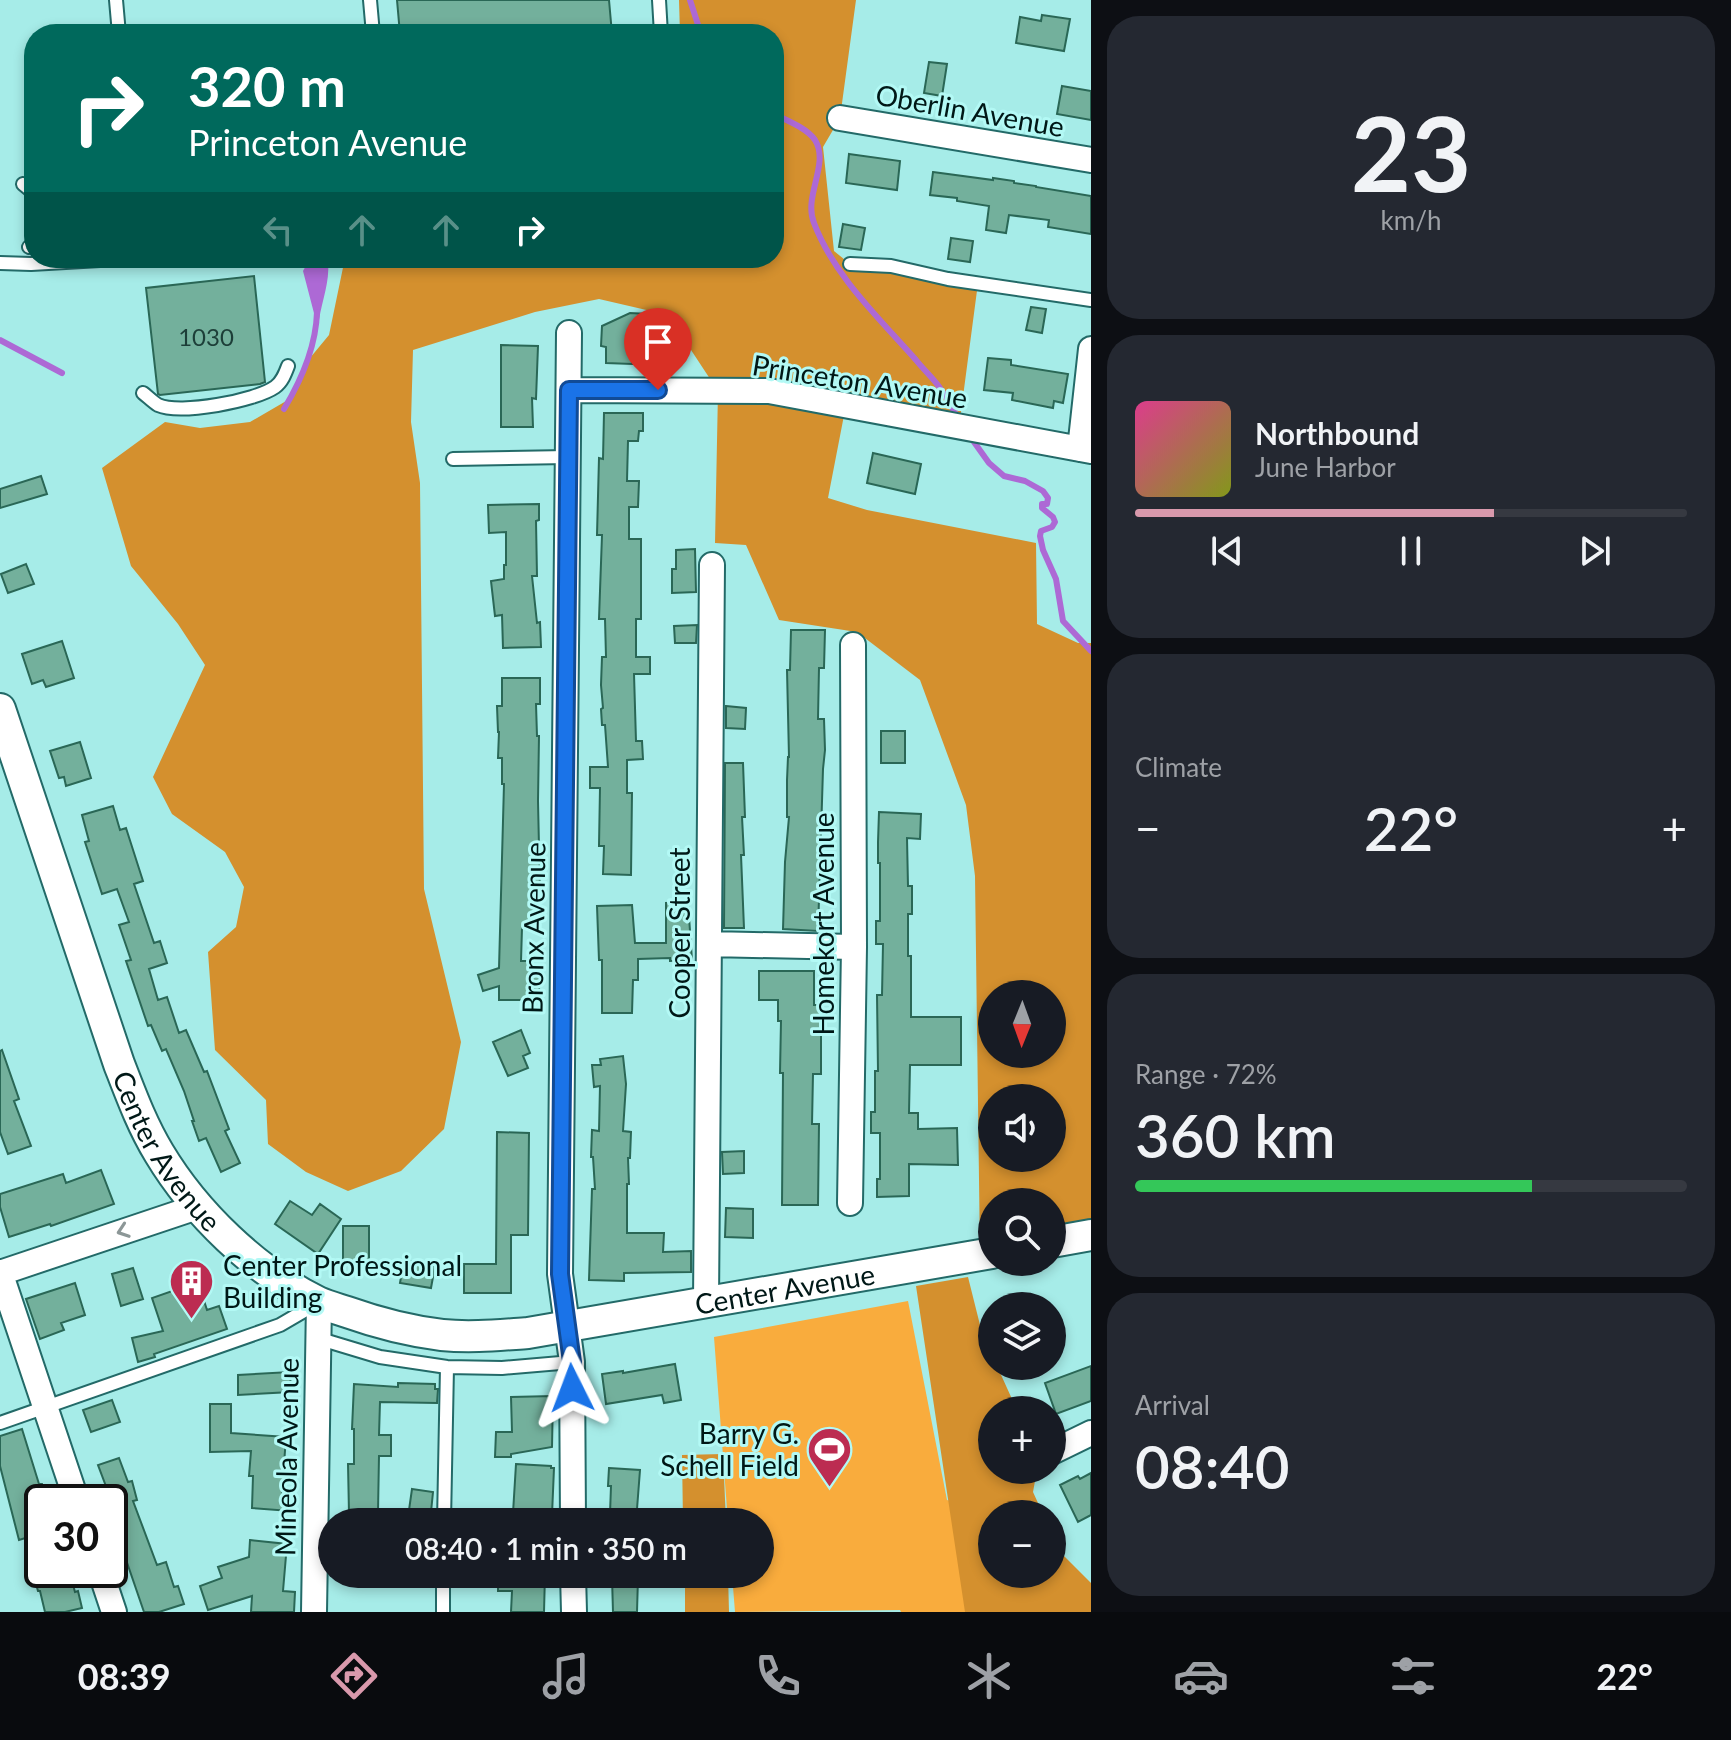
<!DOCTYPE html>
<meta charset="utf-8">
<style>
:root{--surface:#171b24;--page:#242831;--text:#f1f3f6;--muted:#9ea1a6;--line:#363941;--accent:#d999ac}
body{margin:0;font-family:Lato,sans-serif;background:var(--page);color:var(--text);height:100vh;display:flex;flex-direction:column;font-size:30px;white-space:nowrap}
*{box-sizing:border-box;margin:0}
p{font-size:26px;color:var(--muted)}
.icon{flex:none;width:44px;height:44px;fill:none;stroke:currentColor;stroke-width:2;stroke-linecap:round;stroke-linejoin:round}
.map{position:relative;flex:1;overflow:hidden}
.drawer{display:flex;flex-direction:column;gap:16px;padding:16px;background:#0d0f14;width:640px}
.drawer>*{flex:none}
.guide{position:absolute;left:24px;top:24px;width:760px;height:244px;border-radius:32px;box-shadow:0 4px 12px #0003;background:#00695c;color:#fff;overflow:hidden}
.needle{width:52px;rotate:181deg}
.buttons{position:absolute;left:978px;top:980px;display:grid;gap:16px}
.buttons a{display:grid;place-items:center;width:88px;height:88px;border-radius:50%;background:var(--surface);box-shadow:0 4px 12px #0003;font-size:40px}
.speed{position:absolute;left:24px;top:1484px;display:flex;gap:16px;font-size:40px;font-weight:700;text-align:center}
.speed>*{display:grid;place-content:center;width:104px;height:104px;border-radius:50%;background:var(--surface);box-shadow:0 4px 12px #0003;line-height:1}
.speed .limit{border:4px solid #111;border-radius:12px;background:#fff;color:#111}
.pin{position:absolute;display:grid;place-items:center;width:68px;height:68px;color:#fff;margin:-82px -34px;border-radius:50% 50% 50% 0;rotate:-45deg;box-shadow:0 0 8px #0007}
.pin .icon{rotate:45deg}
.me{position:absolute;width:88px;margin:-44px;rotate:357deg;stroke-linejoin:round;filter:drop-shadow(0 0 6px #0008)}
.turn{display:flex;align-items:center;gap:28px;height:168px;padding:0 32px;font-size:36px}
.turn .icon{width:104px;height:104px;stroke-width:2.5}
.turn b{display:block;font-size:56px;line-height:68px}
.lanes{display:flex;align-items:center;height:76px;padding:0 32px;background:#0003;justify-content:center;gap:40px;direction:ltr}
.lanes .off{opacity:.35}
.big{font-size:60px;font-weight:600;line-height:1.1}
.drawer .tile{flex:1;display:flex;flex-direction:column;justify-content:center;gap:12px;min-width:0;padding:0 28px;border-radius:32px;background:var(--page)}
.drawer .dial{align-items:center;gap:0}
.dial b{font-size:104px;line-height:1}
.song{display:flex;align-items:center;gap:24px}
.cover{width:96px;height:96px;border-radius:12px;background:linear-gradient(135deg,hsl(330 70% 55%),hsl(70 70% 35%))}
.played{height:8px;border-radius:4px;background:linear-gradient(90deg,var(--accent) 65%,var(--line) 65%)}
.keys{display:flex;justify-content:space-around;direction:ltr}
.heat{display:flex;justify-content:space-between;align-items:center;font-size:44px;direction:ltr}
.charge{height:12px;border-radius:6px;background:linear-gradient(90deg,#34c759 72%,var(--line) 0)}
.trip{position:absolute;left:318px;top:1508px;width:456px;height:80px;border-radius:40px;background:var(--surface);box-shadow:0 4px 12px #0003;font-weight:600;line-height:80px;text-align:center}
.menu{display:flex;height:128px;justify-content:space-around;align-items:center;background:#090b0e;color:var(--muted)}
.menu .icon{width:56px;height:56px}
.menu .on{color:var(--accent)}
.menu b{font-size:36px;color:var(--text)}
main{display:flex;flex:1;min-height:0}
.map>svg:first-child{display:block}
.green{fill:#f9ac3d}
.forest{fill:#d4902e;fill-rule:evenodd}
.water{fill:#ad69d5}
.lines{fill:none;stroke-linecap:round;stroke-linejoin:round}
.stream{stroke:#ad69d5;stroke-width:6}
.building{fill:#73b09c;stroke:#2a6756;stroke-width:2}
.service-casing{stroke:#236a68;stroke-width:16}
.minor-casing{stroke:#236a68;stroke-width:28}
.tertiary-casing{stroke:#236a68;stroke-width:34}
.service{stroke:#fff;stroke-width:12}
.minor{stroke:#fff;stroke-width:24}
.tertiary{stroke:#fff;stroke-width:30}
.oneway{stroke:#8c9797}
.route-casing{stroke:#114b97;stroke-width:20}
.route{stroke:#1a73e8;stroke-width:14}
.labels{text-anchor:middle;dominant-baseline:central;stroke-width:6;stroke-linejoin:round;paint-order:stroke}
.number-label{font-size:24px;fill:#1d3e38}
.street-label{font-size:28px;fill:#001817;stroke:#b3f9f5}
.poi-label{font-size:28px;fill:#001817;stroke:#b3f9f5;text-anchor:start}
</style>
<main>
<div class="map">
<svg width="1091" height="1612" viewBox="0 0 1091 1612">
<rect width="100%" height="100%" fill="#a6ece8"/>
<path class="green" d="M908 1301 947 1500 992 1514V1574L985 1612H901L900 1610 735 1612 732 1574H760V1522H728L714 1337Z"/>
<path class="forest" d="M679 0H856L840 118 823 147 834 251 850 264 978 283 959 427 846 405 828 498 867 510 1036 543 1037 624 1078 643H1091V1235L1052 1242V1202H992V1253L980 1255 975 876 966 805 920 680 857 632 779 620 746 545 715 543 718 391 668 315 599 299 535 312 413 350 411 422 420 483 424 889 461 1042 444 1129 401 1171 348 1191 306 1172 268 1144 266 1100 215 1050 208 952 236 927 244 887 225 852 172 814 153 777 205 665 178 624 131 566 102 468 165 422 200 428 250 422 293 397 305 364 329 335 345 258H774V34H680ZM992 994H1052V1054H992ZM992 1098H1052V1158H992Z
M968 1277 981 1329 992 1354V1366H997L1017 1410H992V1470H1037L1033 1492 1043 1514H992V1574H1052V1532L1063 1555 1091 1583V1612H965L916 1286Z
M723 1454 726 1522H683L682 1455Z
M685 1574H728L729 1612H685Z"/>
<path class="water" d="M316 258 328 262C330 281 322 301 319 320L315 317 303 271 308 262Z"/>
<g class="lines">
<path class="stream" d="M690 0 701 34
M774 114C786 120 807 128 815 140 830 164 803 196 814 223 834 276 879 318 916 360 923 369 933 378 940 388 947 397 952 409 959 419
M0 340 62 373
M284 409C302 379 316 347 317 312
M969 435 989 463 1004 476 1025 481 1043 491 1048 498 1047 504H1042V508L1053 517 1055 522 1052 527 1041 531 1040 536 1043 550 1056 579 1063 621 1091 651"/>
</g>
<path class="building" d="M397 0H609L612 34H400Z
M1042 15 1070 19 1064 51 1016 43 1020 17 1041 21Z
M929 62 947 64 942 96 924 93Z
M1062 86 1091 91V120L1057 114Z
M849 154 900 161 897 190 846 183Z
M933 172 993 180V178L1014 181V183L1036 186V187L1091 196V234L1048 227 1049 220 1009 215 1006 233 986 230 989 206 957 201V198L930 195Z
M843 224 865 228 861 250 839 247Z
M951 238 973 241 970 262 948 259Z
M254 276 265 382 260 384 160 395 158 394 146 288Z
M1031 307 1046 309 1042 333 1026 330Z
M630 313 648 314 647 359H632V364L606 363V347L601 346 602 326Z
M501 345 538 346 536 399 532 398 533 427H501Z
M988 358 1011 360V365L1068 374 1063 403 1054 401 1053 408 1012 400 1013 393 984 390Z
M604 413H643V431H639L638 441H628L627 481H639L638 507H629V539H641V619H636V657H650V674H634L636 741H642L643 759 627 760V793H632L631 875 603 874 604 846H599L600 788H590V767H608L605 725H602L601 709 603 708 601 685 602 657H606L605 619H599L602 535H597L599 458 603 459Z
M873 453 921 464 915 494 867 483Z
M41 476 47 494 0 508V489Z
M539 504V520L536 521 537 576H532L537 623 540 622 541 647 503 648 502 615 495 616 491 581 504 579V565H506V532L489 533 488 505Z
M695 549 696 592 672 593V569H676V550Z
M26 564 34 584 8 593 1 574Z
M697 625 696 643H675L674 626Z
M791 630H825L824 668H819L818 719H824L825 750 823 769 818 931 783 929 785 862 789 817H787V780L788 757H789L787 670H790Z
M62 641 74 678 46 687 43 680 32 684 22 654Z
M502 678H540V704H536L537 736H539L538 801 540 892H536L535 928H522L521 961H529V967L540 968 539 990 529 989V1000H499V986L483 991 478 975 499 968 504 784H502V758H498L499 732H498L497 706H502Z
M726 706 746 708 745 729 726 728Z
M881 731H905V763H881Z
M80 742 91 778 66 786 64 777 59 778 50 751Z
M725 763H743L745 817H742L744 855H741L744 928H724Z
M113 806 120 830 126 828 143 881 134 884 154 943 160 941 167 963 149 969 158 1000 167 997 179 1033 186 1030 204 1072 207 1071 229 1129 225 1131 240 1163 221 1172 206 1138 199 1141 192 1121H194L184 1091 166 1049 162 1051 151 1025 148 1026 126 961 131 960 119 925 129 922 117 889 102 894 85 842 89 841 82 815Z
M879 812 921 814 920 839 907 838 908 886H912V914H908V956H911V1017H961V1065H910L909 1113H918V1129L957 1128 958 1165 909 1164V1196L877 1197V1179H880V1133H871V1112H875V1071H878L877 995H882L883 944H876V921H880V863H878V842Z
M688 902 692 960 670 961V958L638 959V980H633L632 1013H602V960H599L597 906 632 905 635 943H666V903Z
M759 971H814V1005H821V1074H813L812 1124H819L818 1205H782L783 1073H780L781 1021H778V1000H759Z
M521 1030 530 1053 523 1056 528 1068 508 1076 493 1042Z
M2 1050 19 1099 14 1101 31 1146 8 1154 0 1132V1051Z
M623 1056 626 1084 623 1131 631 1132 630 1158H628L629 1184H627V1233H664L663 1252 691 1251V1272L624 1273V1281L589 1280 592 1189H595L593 1157H591L592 1130 599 1131 600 1086 594 1087 592 1065H601L600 1059Z
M497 1132 529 1133 528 1235H511V1293H464V1264H496Z
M744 1151V1173L723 1174 722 1152Z
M101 1170 114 1204 51 1226 50 1224 9 1237 0 1207V1194L63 1174 66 1183Z
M290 1201 312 1215 320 1204 341 1219 318 1254 275 1224Z
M726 1208 753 1209V1238L725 1237Z
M343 1226H369V1264H343Z
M404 1260 435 1266 431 1288 400 1283Z
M133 1268 143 1299 121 1306 112 1274Z
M198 1282 207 1310 219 1306 227 1329 154 1354 155 1357 138 1362 132 1338 163 1331 152 1298Z
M75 1283 85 1315 61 1323 64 1330 40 1339 26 1299Z
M675 1364 681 1400 664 1403 662 1395 606 1404 602 1374 623 1371V1373Z
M1091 1366V1401L1056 1414 1045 1383Z
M290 1372 291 1392 238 1395V1375Z
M398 1383 435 1384V1389H438L437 1403 380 1402 379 1435H391V1456H379L378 1512 349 1513 348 1464H354V1429H352L354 1384 398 1387Z
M553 1396 552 1447 511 1454V1457H495L496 1432H512L511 1397Z
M112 1400 120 1422 91 1432 83 1410Z
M210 1404H231V1433L286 1437 282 1492H291L290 1511 252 1508 253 1476H249L251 1451 210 1452Z
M22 1429 39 1484H42L47 1502H42V1533L19 1540 0 1466V1436Z
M119 1458 128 1482 132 1481 137 1500 133 1501 157 1565 166 1562 174 1587 178 1586 184 1604 159 1612H144L122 1548 124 1547 112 1520 110 1502 105 1489H107L98 1465Z
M516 1464 551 1466V1468H554L552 1515 513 1513Z
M609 1468 640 1470 636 1522H611L610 1514 611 1486H608Z
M1091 1473V1515L1078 1522 1060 1485 1078 1476 1080 1479Z
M412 1489 433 1492 431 1512 409 1510Z
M250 1540 287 1544 283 1591 295 1592 294 1612H251L252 1596 208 1610 200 1586 222 1578 218 1567 249 1557Z
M32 1570H69L75 1592 78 1591 82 1608 65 1612H45L40 1591H38Z
M498 1574H545L544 1612H511L512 1591H498Z
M612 1577H638L637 1612H613Z"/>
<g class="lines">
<defs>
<path id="service" d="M116 0 119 34
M370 0 373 34
M659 0 661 34
M23 184 34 193
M29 247 34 244
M0 263 31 264 135 258
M850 264 891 266 948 279 1091 300
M143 393C147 396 153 402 158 405 180 415 255 401 275 387 282 382 285 374 288 366
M453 459 568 457
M317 1338 380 1357 447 1367 502 1368 572 1362
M0 1423 280 1325 316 1304
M444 1522 447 1367
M443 1612V1574"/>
<path id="minor" d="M840 118 1091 160
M569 333 560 1274 572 1362 573 1522
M569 390 769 391 1091 451
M1080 449 1091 349
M709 944 854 947
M850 1203 854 947 853 645
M0 1272 77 1502
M0 1273 197 1207
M706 1302 712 565
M1052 1452 1091 1433
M100 1570 114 1612
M573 1574 574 1612
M314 1612 319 1302"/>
<g id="tertiary">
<path id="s1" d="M0 709 119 1064C131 1095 142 1125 159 1153 195 1213 255 1271 318 1302 327 1306 338 1309 347 1312 378 1323 409 1331 442 1335 471 1338 499 1335 528 1333L992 1253"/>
<path d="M1052 1242 1091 1235"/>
</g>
</defs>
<use href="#service" class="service-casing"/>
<use href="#minor" class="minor-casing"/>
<use href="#tertiary" class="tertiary-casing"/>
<use href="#service" class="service"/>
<use href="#minor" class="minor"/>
<use href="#tertiary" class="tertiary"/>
</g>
<defs><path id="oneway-chevron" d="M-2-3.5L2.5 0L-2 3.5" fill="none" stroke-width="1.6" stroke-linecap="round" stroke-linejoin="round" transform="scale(2)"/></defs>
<use class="oneway" href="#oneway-chevron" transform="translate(123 1231) rotate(161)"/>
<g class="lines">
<defs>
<path id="route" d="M572 1388V1362L560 1274 569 390H658"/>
</defs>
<use href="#route" class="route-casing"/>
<use href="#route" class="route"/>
</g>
<defs>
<symbol id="building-pin" viewBox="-11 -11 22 30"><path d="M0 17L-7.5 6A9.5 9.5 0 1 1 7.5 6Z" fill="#bc2c51" stroke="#b3f9f5"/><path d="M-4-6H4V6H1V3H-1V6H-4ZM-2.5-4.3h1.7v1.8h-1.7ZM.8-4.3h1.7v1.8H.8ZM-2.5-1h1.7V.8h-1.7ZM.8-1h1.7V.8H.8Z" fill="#fff"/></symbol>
<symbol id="stadium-pin" viewBox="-11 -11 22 30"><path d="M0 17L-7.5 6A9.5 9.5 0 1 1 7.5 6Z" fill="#bc2c51" stroke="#b3f9f5"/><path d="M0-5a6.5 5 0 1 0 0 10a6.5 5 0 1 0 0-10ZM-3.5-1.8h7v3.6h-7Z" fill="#fff"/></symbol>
</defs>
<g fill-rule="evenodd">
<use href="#building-pin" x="166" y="1256" width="51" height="69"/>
<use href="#stadium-pin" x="804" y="1424" width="51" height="69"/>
</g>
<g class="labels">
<g class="number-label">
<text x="206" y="336">1030</text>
</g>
<g class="street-label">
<text transform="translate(970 110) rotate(10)">Oberlin Avenue</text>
<text transform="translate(860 381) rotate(9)">Princeton Avenue</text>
<text transform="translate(823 924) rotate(-90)">Homekort Avenue</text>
<text transform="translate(533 928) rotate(-89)">Bronx Avenue</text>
<text transform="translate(679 933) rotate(-90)">Cooper Street</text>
<text stroke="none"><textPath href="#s1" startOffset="474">Center Avenue</textPath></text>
<text stroke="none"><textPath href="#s1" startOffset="1168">Center Avenue</textPath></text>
<text transform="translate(286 1457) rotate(-89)">Mineola Avenue</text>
</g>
<g class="poi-label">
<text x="223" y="1265">Center Professional<tspan x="223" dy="32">Building</tspan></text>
<text x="799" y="1433" text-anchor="end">Barry G.<tspan x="799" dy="32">Schell Field</tspan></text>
</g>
</g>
</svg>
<div class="buttons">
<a><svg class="needle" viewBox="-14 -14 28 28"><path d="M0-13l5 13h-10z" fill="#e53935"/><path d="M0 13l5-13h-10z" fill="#9ea1a6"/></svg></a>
<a><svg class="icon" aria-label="sound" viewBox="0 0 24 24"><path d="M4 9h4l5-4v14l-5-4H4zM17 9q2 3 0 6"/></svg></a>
<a><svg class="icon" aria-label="search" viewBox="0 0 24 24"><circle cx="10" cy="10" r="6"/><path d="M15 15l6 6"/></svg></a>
<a><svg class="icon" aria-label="layers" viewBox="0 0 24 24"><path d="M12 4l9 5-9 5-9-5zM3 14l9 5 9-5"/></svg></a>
<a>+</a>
<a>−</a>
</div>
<div class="speed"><div class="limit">30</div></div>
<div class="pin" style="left:658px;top:390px;background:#d93025"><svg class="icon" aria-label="arrive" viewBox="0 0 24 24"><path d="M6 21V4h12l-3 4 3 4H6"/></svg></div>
<svg class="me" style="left:572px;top:1388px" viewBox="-20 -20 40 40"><path d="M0-17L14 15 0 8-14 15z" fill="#1a73e8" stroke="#fff" stroke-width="4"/></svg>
<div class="trip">08:40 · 1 min · 350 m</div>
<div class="guide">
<div class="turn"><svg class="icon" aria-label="right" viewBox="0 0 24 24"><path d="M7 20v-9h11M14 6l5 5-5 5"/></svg><div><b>320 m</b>Princeton Avenue</div></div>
<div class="lanes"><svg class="icon off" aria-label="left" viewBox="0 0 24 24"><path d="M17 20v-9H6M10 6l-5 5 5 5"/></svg><svg class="icon off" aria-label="ahead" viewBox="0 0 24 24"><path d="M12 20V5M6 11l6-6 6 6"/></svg><svg class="icon off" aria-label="ahead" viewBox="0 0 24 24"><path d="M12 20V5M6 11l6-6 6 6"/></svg><svg class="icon" aria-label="right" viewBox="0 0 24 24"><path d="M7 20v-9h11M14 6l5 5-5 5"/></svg></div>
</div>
</div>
<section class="drawer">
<div class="tile dial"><b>23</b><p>km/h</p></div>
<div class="tile">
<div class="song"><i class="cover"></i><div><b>Northbound</b><p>June Harbor</p></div></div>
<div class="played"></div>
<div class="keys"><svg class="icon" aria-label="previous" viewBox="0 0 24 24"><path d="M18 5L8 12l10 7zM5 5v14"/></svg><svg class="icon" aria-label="pause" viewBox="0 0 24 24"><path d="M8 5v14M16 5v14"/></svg><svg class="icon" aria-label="next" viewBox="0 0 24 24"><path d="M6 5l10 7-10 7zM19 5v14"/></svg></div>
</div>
<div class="tile"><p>Climate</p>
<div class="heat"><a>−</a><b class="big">22°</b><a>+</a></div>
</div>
<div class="tile"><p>Range · 72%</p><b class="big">360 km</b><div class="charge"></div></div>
<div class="tile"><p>Arrival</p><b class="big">08:40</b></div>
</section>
</main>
<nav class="menu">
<b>08:39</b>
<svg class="icon on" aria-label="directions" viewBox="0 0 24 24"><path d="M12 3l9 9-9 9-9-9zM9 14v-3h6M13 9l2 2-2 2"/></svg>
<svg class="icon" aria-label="music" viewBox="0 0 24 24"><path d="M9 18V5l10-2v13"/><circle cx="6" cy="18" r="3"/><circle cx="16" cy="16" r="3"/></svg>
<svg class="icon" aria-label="phone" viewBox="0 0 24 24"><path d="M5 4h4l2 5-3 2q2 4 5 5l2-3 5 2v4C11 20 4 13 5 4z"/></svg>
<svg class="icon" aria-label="climate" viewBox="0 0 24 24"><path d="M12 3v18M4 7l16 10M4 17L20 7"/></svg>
<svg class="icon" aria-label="car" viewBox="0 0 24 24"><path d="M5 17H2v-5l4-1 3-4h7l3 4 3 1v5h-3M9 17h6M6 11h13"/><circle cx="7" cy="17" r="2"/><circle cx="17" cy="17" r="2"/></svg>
<svg class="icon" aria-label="filters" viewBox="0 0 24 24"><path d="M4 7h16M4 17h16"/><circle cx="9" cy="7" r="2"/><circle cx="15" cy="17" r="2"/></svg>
<b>22°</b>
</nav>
